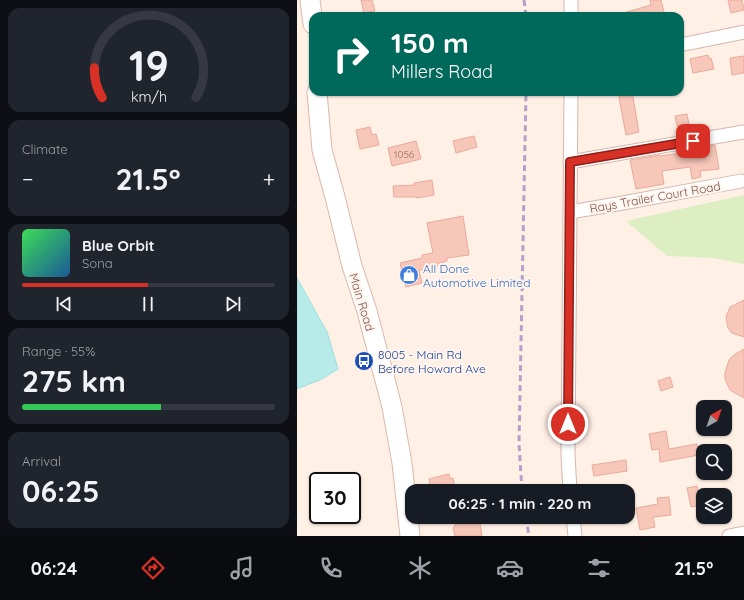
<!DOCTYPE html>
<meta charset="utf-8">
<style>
:root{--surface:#171b24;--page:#20242c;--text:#f1f3f6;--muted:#9ea1a6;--line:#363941;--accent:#d93025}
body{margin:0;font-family:Quicksand,sans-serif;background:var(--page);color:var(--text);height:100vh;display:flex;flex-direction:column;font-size:15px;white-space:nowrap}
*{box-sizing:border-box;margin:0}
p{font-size:13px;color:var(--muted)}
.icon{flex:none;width:22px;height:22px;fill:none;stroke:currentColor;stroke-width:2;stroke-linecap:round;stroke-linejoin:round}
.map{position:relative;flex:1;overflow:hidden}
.side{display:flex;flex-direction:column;gap:8px;padding:8px;background:#0d0f14;width:297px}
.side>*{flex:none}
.guide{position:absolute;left:12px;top:12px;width:375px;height:84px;border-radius:12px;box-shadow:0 1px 3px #0004;background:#00695c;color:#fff;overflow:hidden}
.needle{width:26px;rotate:40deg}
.fabs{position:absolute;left:399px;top:400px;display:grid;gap:8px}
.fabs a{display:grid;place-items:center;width:36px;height:36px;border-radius:8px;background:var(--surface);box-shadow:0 1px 3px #0004;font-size:20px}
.speed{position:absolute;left:12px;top:472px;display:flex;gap:8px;font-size:20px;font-weight:700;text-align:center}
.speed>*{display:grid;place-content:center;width:52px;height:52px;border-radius:50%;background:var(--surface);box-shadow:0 1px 3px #0004;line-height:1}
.speed .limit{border:2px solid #111;border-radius:6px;background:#fff;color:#111}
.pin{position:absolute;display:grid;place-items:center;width:34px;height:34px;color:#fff;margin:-17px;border-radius:8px;box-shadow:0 2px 6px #0006}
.me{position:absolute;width:44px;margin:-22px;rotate:0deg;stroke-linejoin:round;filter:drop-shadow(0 0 3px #0008)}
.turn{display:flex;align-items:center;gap:14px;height:84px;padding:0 16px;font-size:18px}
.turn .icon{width:52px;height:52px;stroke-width:2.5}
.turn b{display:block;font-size:28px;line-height:34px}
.big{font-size:30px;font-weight:700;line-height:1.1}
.side .tile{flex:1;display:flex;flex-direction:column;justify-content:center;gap:6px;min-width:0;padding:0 14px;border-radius:12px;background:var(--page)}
.side .dial{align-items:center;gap:0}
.dial svg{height:104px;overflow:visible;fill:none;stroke:var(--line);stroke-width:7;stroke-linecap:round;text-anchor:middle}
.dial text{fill:var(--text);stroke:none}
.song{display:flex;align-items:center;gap:12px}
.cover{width:48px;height:48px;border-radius:6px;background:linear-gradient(135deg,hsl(130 70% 55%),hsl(210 70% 35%))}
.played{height:4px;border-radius:2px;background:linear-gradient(90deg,var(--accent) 50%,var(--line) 50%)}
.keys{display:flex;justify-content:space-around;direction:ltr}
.heat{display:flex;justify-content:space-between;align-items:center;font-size:22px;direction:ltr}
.charge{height:6px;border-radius:3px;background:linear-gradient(90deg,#34c759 55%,var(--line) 0)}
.trip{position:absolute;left:108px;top:484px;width:230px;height:40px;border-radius:12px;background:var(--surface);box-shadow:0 1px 3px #0004;font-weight:700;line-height:40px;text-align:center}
.menu{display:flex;height:64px;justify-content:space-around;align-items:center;background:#090b0e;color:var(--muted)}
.menu .icon{width:28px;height:28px}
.menu .active{color:var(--accent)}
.menu b{font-size:18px;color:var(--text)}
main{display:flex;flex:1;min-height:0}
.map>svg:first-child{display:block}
.green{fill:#dceec2}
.water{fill:#b7ebe9;stroke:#9cdedc}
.building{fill:#f7c7ba;stroke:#eca999}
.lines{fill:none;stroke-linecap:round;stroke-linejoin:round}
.minor-casing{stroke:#d5b7ad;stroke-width:15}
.secondary-casing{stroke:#dab8ac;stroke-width:21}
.minor{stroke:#fff;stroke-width:13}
.secondary{stroke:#fff;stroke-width:19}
.rail{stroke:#b0a2ca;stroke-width:3;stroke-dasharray:6 4;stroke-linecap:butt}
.route-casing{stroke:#8d1f18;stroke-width:10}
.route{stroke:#d93025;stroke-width:7}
.labels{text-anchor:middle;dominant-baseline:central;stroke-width:4;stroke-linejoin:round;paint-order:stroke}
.number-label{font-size:10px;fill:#9a6e64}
.street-label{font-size:12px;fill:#7b5047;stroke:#fff5ee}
.shop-label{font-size:12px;fill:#366cbe;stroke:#fff5ee;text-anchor:start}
.transit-label{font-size:12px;fill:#164399;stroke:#fff5ee;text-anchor:start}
</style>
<main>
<section class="side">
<div class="tile dial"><svg viewBox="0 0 100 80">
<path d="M14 69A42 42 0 1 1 86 69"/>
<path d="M14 69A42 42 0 0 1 8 46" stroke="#d93025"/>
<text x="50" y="56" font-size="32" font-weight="700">19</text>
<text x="50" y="72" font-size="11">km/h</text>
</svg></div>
<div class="tile"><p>Climate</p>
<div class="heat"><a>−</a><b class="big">21.5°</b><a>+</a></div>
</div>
<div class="tile">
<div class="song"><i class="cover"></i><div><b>Blue Orbit</b><p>Sona</p></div></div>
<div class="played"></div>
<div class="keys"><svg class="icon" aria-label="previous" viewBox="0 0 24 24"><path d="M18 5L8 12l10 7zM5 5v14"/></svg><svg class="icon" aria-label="pause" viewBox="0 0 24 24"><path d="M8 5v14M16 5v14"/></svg><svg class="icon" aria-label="next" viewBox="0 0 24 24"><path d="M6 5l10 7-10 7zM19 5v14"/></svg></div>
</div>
<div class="tile"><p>Range · 55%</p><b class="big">275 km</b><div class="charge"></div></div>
<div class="tile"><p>Arrival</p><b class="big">06:25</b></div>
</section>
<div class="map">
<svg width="447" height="536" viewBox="0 0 447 536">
<rect width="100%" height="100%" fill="#fff0e6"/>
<path class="green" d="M447 195V264L416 258 370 256 329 221Z"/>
<path class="water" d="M0 278 30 332 41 369 25 379 0 389Z"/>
<path class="building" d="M64 0H75L78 11 67 13Z
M353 0H364L368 16H327L326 13 354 5Z
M431 0H445L447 10 434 13Z
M411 55 412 59 414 58 417 69 396 73 393 59Z
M447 56V73L435 75 433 58Z
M321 92H335L342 132 329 135Z
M390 114 392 124 380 126 378 116Z
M73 127 75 135 79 134 82 145 63 149 59 130Z
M177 136 180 147 159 153 156 141Z
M119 141 124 159 95 166 91 148Z
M418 145 422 169 403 171 404 177 395 179 393 167 365 171 367 184 339 189 333 160 363 155V156L391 152 390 150Z
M135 180 137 195 120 198V197H97L96 186 118 185 117 183Z
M166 216 172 255 150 258V261L140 264 141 266 122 270 125 283 109 287 103 263 125 258V255L136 253 130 223Z
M447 300V337L435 333 431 328 429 317 433 307Z
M447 349V398L433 390 428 379V373L432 360 437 355Z
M373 377 376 387 364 391 361 381Z
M369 431 372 449 400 444 402 455 363 462 362 449 355 450 352 434Z
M329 460 330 471 297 476 295 465Z
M152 474 153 479 156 478 158 488 134 491 132 479Z
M400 486 405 505 394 507 390 488Z
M372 497 374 515 356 517 358 527 343 530 339 508 361 504 360 498Z
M177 521 183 523 185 536H158L156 528 159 524Z"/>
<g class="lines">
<defs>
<path id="minor" d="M274 16V0
M383 45 447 32
M273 162 447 132
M273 212 326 203 444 181
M273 491 271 455 274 92
M276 517 278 536
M432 536 447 533"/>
<path id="secondary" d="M13 0 16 24
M20 92 25 150 38 197 55 266 70 311 95 407 105 463 113 536"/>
</defs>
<use href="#minor" class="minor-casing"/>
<use href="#secondary" class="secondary-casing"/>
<use href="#minor" class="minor"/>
<use href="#secondary" class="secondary"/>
<path class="rail" d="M227 0 229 16
M225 491 222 444 229 92
M229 517 232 536"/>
</g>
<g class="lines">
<defs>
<path id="route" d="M271 424 273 162 396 141"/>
</defs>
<use href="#route" class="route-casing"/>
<use href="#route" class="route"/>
</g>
<defs>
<symbol id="shop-disc" viewBox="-11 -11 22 22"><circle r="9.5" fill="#3f7fe0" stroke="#fff5ee"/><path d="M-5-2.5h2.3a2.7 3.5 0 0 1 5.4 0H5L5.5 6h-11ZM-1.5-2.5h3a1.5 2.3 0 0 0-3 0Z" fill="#fff"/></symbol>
<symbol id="bus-disc" viewBox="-11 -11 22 22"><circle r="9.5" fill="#1a4fb4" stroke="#fff5ee"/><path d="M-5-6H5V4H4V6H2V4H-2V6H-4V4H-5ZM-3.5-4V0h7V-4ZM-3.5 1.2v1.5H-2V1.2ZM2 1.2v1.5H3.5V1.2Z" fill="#fff"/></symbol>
</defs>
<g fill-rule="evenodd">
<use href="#shop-disc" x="101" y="264" width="22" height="22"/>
<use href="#bus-disc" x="56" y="350" width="22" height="22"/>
</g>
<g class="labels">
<g class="number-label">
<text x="107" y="154">1056</text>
</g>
<g class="street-label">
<text transform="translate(358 197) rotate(-10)">Rays Trailer Court Road</text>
<text transform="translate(65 302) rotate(73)">Main Road</text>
</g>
<g class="shop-label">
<text x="126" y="268">All Done<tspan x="126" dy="14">Automotive Limited</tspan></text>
</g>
<g class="transit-label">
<text x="81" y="354">8005 - Main Rd<tspan x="81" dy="14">Before Howard Ave</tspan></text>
</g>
</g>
</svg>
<div class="fabs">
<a><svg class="needle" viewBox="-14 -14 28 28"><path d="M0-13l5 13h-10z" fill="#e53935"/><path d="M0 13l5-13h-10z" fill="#9ea1a6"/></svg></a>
<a><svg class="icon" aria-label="search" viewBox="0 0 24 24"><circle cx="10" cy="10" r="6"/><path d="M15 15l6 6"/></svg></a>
<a><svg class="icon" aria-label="layers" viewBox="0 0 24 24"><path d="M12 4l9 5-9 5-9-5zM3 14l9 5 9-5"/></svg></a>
</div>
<div class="speed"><div class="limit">30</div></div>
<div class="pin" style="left:396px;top:141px;background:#d93025"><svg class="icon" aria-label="arrive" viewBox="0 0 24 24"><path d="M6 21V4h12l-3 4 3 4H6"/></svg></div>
<svg class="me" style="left:271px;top:424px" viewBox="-20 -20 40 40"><circle r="17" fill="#d93025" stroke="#fff" stroke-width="3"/><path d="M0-11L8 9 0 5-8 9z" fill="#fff"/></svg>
<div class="trip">06:25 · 1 min · 220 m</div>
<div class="guide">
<div class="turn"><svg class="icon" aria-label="right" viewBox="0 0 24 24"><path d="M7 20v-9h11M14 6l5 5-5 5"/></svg><div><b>150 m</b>Millers Road</div></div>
</div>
</div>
</main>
<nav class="menu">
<b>06:24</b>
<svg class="icon active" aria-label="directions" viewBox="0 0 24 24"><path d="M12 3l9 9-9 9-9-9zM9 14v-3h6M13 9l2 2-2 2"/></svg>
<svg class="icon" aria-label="music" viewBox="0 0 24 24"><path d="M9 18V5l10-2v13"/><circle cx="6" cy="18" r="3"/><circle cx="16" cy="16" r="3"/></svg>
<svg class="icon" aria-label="phone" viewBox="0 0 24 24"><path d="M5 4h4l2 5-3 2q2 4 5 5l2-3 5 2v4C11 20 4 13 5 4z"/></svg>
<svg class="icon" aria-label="climate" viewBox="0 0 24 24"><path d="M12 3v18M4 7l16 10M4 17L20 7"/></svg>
<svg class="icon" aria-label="car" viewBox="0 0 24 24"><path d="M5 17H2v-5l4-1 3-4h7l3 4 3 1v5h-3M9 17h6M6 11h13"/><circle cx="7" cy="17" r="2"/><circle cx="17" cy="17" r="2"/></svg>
<svg class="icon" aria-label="filters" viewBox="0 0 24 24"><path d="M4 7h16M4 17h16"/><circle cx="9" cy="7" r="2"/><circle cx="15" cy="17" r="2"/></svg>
<b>21.5°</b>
</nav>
